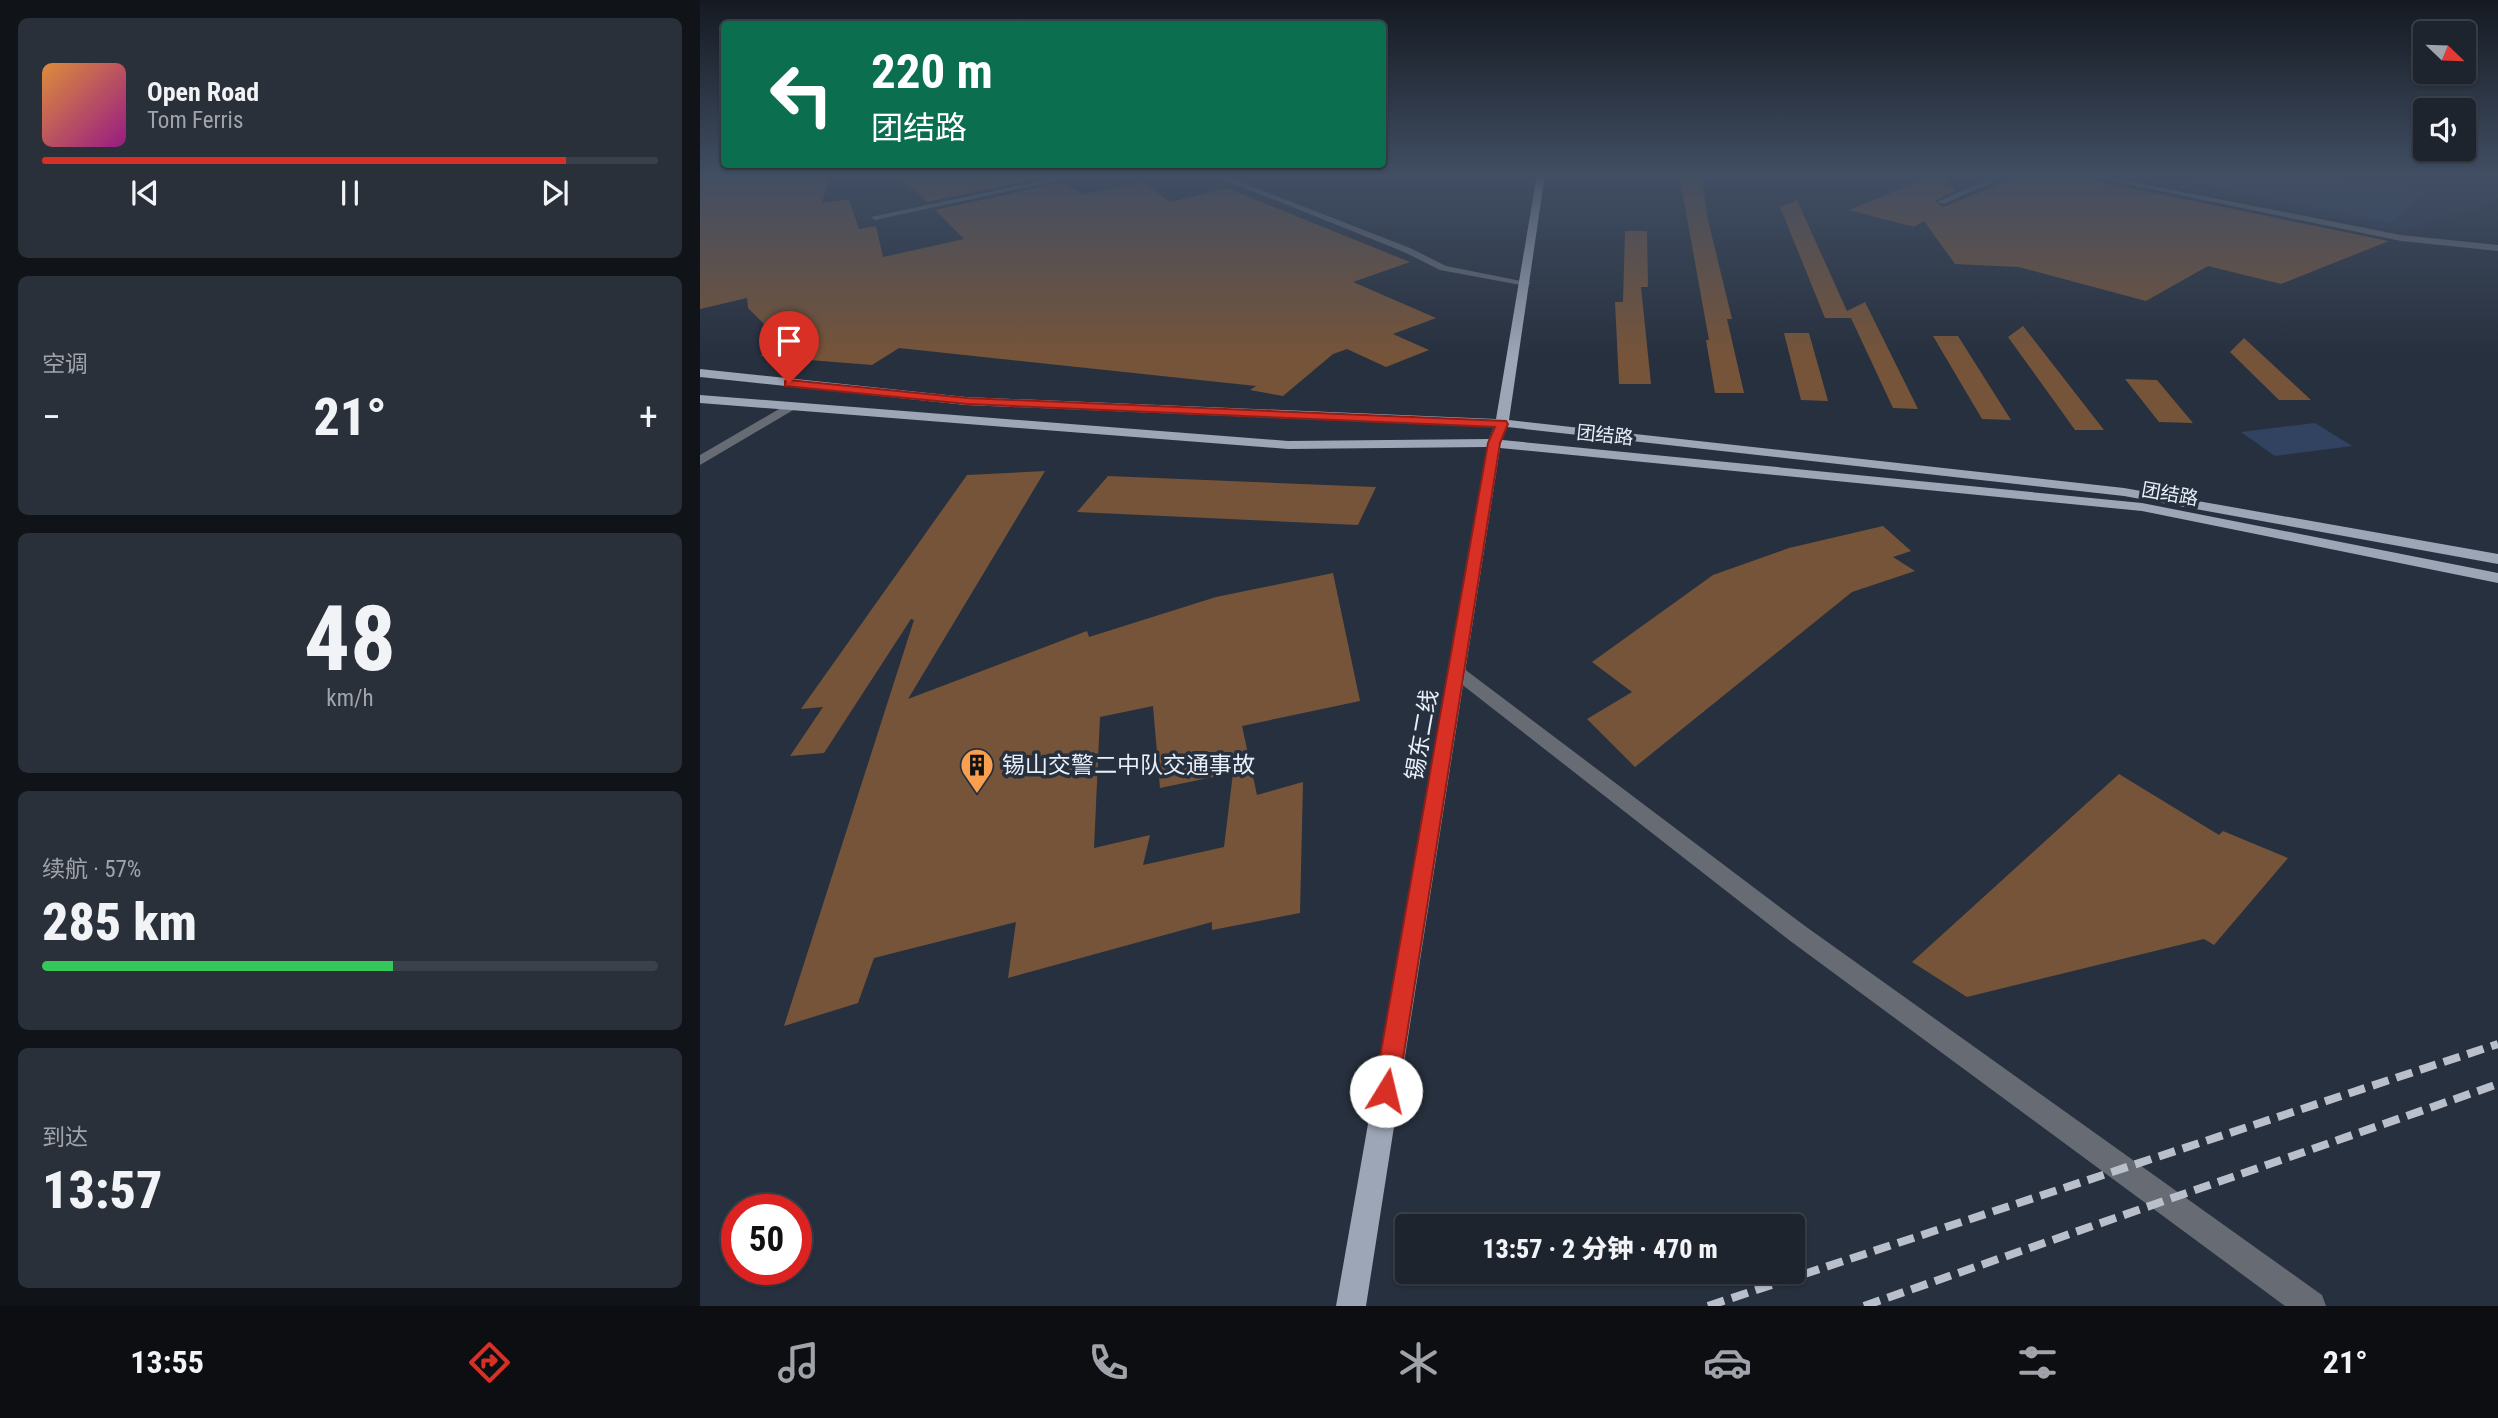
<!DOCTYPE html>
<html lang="zh">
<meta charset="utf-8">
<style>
:root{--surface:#1d242e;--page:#2a303a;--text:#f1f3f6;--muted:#a0a4aa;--line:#3b414a;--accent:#d93025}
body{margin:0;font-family:"Roboto Condensed","Noto Sans SC",sans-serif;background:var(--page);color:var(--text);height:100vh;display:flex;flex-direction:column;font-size:26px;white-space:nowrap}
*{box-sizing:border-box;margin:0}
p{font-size:23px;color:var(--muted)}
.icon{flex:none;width:38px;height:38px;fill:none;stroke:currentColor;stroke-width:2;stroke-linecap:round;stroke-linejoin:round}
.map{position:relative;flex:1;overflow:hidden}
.drawer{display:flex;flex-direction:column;gap:18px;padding:18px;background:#101419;width:700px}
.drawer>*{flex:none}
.guide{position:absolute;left:21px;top:21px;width:665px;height:147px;border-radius:7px;box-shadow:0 2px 5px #0004,0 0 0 2px var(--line);background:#0b6e4f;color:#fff;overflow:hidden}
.needle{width:46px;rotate:113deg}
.fabs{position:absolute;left:1713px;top:21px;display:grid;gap:14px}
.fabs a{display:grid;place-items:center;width:63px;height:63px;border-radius:7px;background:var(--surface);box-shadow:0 2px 5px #0004,0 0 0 2px var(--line);font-size:35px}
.speed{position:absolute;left:21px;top:1194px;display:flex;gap:14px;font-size:35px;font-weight:700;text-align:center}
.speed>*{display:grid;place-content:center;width:91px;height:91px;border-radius:50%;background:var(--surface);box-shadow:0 2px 5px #0004,0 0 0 2px var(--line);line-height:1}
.speed .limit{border:10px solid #d22;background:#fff;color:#111}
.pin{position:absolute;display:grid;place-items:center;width:60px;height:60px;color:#fff;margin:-72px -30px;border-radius:50% 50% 50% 0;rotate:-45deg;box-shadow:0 0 7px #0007}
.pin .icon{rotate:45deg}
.me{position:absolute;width:77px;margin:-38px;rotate:9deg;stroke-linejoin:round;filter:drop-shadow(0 0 5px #0008)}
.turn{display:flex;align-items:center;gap:24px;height:147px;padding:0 35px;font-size:32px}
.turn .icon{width:91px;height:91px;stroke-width:2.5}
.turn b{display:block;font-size:49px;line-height:60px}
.big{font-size:52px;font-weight:800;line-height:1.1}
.drawer .widget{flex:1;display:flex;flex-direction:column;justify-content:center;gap:10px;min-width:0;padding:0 24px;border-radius:10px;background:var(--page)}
.drawer .dial{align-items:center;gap:0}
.dial b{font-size:91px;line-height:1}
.song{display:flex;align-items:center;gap:21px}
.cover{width:84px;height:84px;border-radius:10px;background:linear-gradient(135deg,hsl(30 70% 55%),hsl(310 70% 35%))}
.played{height:7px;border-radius:4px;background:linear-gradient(90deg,var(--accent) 85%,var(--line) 85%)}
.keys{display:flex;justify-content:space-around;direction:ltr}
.heat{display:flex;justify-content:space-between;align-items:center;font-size:38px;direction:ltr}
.charge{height:10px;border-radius:5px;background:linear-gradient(90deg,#34c759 57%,var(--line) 0)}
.trip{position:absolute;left:695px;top:1214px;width:410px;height:70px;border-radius:7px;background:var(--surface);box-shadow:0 2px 5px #0004,0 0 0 2px var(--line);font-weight:800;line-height:70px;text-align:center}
.dock{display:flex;height:112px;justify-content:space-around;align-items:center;background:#0c0e12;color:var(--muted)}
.dock .icon{width:49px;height:49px}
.dock .current{color:var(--accent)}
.dock b{font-size:32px;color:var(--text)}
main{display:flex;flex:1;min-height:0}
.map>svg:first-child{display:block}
.built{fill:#2b374b}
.green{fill:#324361}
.building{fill:#765439;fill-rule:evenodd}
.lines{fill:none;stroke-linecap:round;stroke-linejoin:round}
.minor{fill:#676b73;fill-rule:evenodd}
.major{fill:#9da6b6;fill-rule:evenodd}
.rail{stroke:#bac0cb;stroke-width:8;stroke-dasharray:17 8;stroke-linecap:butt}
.route{fill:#d93025;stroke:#8d1f18;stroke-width:2}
.labels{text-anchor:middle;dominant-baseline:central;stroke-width:7;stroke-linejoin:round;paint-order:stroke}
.far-street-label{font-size:19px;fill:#e9eff9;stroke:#27303e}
.street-label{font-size:23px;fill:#e9eff9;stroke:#27303e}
.poi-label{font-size:23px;fill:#e9eff9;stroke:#27303e;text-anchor:start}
</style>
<main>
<section class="drawer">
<div class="widget">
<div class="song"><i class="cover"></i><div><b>Open Road</b><p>Tom Ferris</p></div></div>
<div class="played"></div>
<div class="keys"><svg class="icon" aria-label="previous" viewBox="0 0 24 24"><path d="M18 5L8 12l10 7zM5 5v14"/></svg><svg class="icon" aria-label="pause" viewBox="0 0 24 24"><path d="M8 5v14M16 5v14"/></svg><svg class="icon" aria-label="next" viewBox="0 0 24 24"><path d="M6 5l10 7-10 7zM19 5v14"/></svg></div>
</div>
<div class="widget"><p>空调</p>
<div class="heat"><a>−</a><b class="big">21°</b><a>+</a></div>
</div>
<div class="widget dial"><b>48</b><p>km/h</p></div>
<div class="widget"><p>续航 · 57%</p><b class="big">285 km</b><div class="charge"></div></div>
<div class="widget"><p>到达</p><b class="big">13:57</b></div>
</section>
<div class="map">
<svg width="1798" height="1306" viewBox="0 0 1798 1306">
<rect width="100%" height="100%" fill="#27303e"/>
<path class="built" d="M1406 174H1798V198L1787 205 1701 232Z"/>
<path class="green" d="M1453 174H1621L1726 193 1690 223Z
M1615 423 1652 446 1575 456 1541 432Z"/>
<path class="building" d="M0 174H130L122 203 149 199 159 229 176 226 183 257 264 239 235 210 359 183 384 194 444 183 470 202 527 188 710 262 653 282 736 318 693 334 729 350 686 367 647 349 633 354 583 396 550 390 556 386 199 348 172 365 60 356 84 344 48 308 47 298 0 309Z
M198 174H290L291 180 320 174H339L346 177 227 202Z
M979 174H997L998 179H1002L1008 220 1032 319H1027L1044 393H1015L1006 340H1009Z
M1236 174H1240L1255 191 1235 201 1243 207 1325 174H1361L1689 241 1581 284 1508 266 1446 301 1319 267 1255 264 1224 221 1214 227 1149 210Z
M1097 200 1147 311 1165 302 1218 409 1193 408 1151 318H1125L1080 207Z
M925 231H947L948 287H941L951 384H919L915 302H923Z
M1323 326 1404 430H1375L1308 337Z
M1084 333H1109L1128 401 1101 400Z
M1233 336H1258L1311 420 1282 419Z
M1544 338 1611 400H1579L1530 352Z
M1425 379 1457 380 1493 423 1459 422Z
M345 471 208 699 387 631 389 637 516 597 633 573 660 701 542 726 557 795 603 782 600 913 512 930V922L308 978 316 922 174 958 158 1003 84 1026 214 620 211 619 124 753 90 756 123 707 101 709 267 475ZM453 706 460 788 533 773 524 847 443 865 450 835 394 848 400 717Z
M408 476 676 487 658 525 377 512Z
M1183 526 1211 551 1193 557 1215 571 1152 592 935 767 887 719 932 692 892 662 1013 575 1089 548Z
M1419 774 1519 835 1523 831 1588 858 1514 945 1504 939 1267 997 1212 962Z"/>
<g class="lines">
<path class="minor" d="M373 174H387L175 220 171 217Z
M510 174H520L710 248 746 266 831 283 826 286 740 270 704 252Z
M1300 174H1310L1244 204 1237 202Z
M1378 174H1392L1701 235 1798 245V251L1701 241Z
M91 402 97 406 95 409 0 465V455Z
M757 666 763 668 1105 926 1622 1295 1626 1306H1585L1089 940 751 676 748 672Z"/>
<path class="major" d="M837 174H845L809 420 1424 488 1798 554V564L1424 496 807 427 802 440 1442 503 1798 573V583L1442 511 800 448 666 1306H636L787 447 588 449 0 403V395L588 441 789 439 794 427 266 405 0 377V369L266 397 796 419Z"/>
<path class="rail" d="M1008 1306 1798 1044
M1164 1306 1798 1084"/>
</g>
<linearGradient id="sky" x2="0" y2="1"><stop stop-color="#151a22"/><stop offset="0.49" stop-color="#414e63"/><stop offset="1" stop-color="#414e63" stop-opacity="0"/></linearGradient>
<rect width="1798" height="357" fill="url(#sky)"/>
<path class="route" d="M89 380 267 398 806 421 808 424 800 443 698 1091 694 1100 686 1103 677 1100 674 1091 788 443 795 427 267 404 85 386V381Z"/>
<defs>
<symbol id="building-pin" viewBox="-11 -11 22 30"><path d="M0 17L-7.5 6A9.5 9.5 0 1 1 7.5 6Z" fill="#f99f4d" stroke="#27303e"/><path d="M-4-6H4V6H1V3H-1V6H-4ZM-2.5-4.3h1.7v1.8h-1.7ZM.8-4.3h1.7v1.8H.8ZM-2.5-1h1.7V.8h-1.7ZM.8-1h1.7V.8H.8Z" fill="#111"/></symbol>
</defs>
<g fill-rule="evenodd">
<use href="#building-pin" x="258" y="746" width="38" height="52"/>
</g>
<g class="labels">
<g class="far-street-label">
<text transform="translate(905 435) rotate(6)">团结路</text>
<text transform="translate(1470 494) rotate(10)">团结路</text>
</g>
<g class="street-label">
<text transform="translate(722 735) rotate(-80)">锡东二线</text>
</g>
<g class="poi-label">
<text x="302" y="765">锡山交警二中队交通事故</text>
</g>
</g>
</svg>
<div class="fabs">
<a><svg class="needle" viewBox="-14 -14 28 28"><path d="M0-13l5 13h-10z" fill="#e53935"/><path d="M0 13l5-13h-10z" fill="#a0a4aa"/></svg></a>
<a><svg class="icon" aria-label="sound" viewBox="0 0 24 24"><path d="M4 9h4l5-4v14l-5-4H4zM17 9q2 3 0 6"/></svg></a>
</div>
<div class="speed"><div class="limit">50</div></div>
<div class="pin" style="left:89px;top:383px;background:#d93025"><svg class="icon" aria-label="arrive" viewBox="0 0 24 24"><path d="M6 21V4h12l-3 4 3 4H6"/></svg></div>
<svg class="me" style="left:686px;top:1091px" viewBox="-20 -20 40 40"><circle r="19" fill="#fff"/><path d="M0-13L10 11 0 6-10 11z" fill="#d93025"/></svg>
<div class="trip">13:57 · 2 分钟 · 470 m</div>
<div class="guide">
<div class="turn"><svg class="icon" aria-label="left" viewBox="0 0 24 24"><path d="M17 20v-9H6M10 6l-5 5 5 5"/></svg><div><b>220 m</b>团结路</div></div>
</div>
</div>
</main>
<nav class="dock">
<b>13:55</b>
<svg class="icon current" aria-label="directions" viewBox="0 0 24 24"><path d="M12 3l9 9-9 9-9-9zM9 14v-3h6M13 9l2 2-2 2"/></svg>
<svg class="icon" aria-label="music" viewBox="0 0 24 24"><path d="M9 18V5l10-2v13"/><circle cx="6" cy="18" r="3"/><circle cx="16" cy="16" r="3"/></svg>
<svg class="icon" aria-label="phone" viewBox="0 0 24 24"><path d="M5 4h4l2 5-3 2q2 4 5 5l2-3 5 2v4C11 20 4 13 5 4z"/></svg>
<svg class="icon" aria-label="climate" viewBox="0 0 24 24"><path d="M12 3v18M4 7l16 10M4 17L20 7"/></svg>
<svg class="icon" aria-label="car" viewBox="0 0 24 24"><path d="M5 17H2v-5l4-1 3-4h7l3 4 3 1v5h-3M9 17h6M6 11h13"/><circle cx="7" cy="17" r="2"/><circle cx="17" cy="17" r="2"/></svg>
<svg class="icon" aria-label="filters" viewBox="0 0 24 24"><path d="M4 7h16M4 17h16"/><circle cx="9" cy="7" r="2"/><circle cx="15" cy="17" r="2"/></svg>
<b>21°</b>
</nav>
